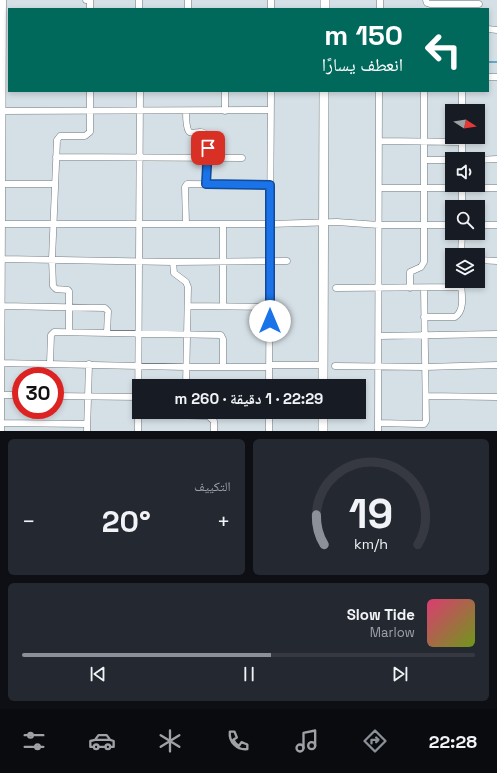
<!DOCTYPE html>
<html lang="ar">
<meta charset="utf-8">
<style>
:root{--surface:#171b24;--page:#242831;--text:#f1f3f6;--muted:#9ea1a6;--line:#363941;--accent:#8c9099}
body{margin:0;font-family:"Space Grotesk","Noto Naskh Arabic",sans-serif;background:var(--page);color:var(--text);direction:rtl;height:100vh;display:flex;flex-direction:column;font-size:15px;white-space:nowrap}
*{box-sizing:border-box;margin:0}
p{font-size:13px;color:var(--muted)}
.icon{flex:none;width:22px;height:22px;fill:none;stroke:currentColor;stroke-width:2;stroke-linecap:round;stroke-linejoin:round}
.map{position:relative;height:431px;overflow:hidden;direction:ltr}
.details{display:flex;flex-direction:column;gap:8px;padding:8px;background:#0d0f14;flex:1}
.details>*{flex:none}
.guide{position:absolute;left:8px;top:8px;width:481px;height:84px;border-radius:0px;box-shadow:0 2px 6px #0003;direction:rtl;background:#00695c;color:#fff;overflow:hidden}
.needle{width:26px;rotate:102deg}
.tools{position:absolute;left:445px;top:104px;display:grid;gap:8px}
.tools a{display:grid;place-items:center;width:40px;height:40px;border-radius:0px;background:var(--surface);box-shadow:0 2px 6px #0003;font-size:20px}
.speed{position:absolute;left:12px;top:367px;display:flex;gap:8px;font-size:20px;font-weight:700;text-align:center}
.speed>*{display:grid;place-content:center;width:52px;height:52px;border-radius:50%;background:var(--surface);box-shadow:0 2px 6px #0003;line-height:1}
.speed .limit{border:6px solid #d22;background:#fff;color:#111}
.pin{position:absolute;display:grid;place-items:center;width:34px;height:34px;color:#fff;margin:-17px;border-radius:8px;box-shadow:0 2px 6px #0006}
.me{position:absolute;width:44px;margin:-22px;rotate:0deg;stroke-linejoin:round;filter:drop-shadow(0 0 3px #0008)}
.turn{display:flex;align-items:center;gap:14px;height:84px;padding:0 20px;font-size:18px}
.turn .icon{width:52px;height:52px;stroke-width:2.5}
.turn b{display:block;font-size:28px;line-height:34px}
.big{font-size:30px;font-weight:700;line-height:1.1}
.details .widget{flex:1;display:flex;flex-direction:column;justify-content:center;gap:6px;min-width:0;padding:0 14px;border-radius:6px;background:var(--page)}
.details .dial{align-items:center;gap:0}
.dial svg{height:104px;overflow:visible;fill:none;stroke:var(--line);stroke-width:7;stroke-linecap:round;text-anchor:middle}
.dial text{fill:var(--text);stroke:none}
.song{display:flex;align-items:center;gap:12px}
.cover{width:48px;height:48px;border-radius:6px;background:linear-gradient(135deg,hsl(340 70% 55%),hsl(80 70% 35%))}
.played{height:4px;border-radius:2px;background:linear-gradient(90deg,var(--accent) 55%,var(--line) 55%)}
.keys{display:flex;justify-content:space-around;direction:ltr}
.heat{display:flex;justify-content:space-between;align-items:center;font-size:22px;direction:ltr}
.details .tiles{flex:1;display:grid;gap:8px;grid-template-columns:1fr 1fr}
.widget:last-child{grid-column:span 2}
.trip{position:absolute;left:132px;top:379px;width:234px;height:40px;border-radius:0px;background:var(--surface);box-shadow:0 2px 6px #0003;font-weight:700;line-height:40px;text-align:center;direction:rtl}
.dock{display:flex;height:64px;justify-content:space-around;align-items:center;background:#090b0e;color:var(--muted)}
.dock .icon{width:28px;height:28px}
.dock .current{color:var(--accent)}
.dock b{font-size:18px;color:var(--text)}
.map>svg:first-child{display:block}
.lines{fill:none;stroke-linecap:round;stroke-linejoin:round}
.stream{stroke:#69a6c1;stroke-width:2}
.minor-casing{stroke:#737d81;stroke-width:7}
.secondary-casing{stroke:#737d81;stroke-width:10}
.minor{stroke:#fff;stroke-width:6}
.secondary{stroke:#fff;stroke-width:9}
.route-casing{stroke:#114b97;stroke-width:10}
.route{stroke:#1a73e8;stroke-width:7}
</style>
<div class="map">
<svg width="497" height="431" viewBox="0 0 497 431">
<rect width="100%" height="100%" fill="#d5e0e6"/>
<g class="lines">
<path class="stream" d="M488 62H497"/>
<defs>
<path id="minor" d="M86 0H90V9
M139 0V9
M271 0V9
M426 0 427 3 430 4H479
M188 9V0
M380 9V0
M488 29 497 30
M488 77H497
M225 91V111
M462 91V111
M0 111 270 110
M186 111C186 149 196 123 208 136L206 184
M380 141 462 142
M56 157 242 158
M462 159V137
M424 160H452
M478 160 497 159
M0 184H55
M379 188H497
M462 207V185
M0 224H270L337 222 379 225H452
M186 224 185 187 187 184 270 185
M478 225H497
M461 255 462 233
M3 259 173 262 287 261
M478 260 497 261
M173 262 174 273 186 282 188 287 186 386
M336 288 461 287
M410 288V272L421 267 424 262V91
M2 306 105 308 108 311 107 333
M188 306 270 307
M223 306V224
M424 317H455C466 310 461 292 461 281
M69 332V291L68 290 56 289 53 286 52 259 57 140 60 136H85L90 132V91
M379 336 497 334
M0 363 186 367H269
M50 363 51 335 54 332 221 335 223 339V367
M269 365H323
M335 366 425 367 497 365
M269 386 271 91
M0 395H21
M55 396 139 397
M426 396 497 397
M168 415 208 416 214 421V431
M1 423 87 424
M379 423 420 424H424L426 421 424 288
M1 431 3 0
M87 431 89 364
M138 431 140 91
M269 431V412
M378 431 379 91"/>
<path id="secondary" d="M325 9V0
M323 386 324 91
M323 431V412"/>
</defs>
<use href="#minor" class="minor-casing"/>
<use href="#secondary" class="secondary-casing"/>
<use href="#minor" class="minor"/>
<use href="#secondary" class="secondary"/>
</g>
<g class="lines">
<defs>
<path id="route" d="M208 148 206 184 270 185V321"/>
</defs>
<use href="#route" class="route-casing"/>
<use href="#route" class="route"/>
</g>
</svg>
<div class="tools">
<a><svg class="needle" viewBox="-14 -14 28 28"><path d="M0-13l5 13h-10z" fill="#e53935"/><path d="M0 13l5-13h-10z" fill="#9ea1a6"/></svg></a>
<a><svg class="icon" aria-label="sound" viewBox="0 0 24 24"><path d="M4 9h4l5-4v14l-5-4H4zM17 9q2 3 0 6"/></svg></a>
<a><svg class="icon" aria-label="search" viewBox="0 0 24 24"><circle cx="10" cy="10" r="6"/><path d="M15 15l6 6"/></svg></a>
<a><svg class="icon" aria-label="layers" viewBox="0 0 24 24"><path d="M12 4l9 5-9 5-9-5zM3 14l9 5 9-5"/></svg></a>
</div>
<div class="speed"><div class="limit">30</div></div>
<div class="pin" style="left:208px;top:148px;background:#d93025"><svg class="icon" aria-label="arrive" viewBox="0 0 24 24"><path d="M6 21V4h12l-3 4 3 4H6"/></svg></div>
<svg class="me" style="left:270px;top:321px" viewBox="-20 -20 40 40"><circle r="19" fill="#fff"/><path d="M0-13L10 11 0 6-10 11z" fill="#1a73e8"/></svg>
<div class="trip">22:29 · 1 دقيقة · 260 m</div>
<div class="guide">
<div class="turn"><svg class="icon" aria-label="left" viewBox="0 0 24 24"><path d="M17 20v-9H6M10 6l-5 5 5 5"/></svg><div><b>150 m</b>انعطف يسارًا</div></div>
</div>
</div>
<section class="details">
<div class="tiles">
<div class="widget dial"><svg viewBox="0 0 100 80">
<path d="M14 69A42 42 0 1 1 86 69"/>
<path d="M14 69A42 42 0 0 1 8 46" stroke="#8c9099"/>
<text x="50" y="56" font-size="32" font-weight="700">19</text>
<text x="50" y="72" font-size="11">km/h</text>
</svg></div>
<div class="widget"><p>التكييف</p>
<div class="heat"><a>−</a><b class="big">20°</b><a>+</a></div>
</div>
<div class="widget">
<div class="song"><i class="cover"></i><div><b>Slow Tide</b><p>Marlow</p></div></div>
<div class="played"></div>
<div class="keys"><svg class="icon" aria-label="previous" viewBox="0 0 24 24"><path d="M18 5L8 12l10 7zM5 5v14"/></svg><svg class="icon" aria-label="pause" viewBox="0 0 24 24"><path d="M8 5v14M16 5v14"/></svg><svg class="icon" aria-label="next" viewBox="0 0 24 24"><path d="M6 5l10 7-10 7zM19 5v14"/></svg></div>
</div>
</div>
</section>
<nav class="dock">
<b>22:28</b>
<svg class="icon current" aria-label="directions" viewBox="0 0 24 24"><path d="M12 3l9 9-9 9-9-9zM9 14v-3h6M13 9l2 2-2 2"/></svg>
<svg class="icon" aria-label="music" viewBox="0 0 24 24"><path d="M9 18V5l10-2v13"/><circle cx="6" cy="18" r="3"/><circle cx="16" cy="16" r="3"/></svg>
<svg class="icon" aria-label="phone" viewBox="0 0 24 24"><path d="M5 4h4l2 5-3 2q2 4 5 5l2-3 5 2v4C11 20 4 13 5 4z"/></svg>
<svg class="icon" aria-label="climate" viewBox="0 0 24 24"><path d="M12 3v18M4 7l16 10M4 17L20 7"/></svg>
<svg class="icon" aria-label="car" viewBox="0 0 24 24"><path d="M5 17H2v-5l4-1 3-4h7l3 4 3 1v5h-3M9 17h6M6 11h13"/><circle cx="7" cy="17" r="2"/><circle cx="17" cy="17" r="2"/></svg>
<svg class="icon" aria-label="filters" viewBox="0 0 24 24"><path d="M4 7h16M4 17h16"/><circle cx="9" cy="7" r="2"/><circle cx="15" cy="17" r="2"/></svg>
</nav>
